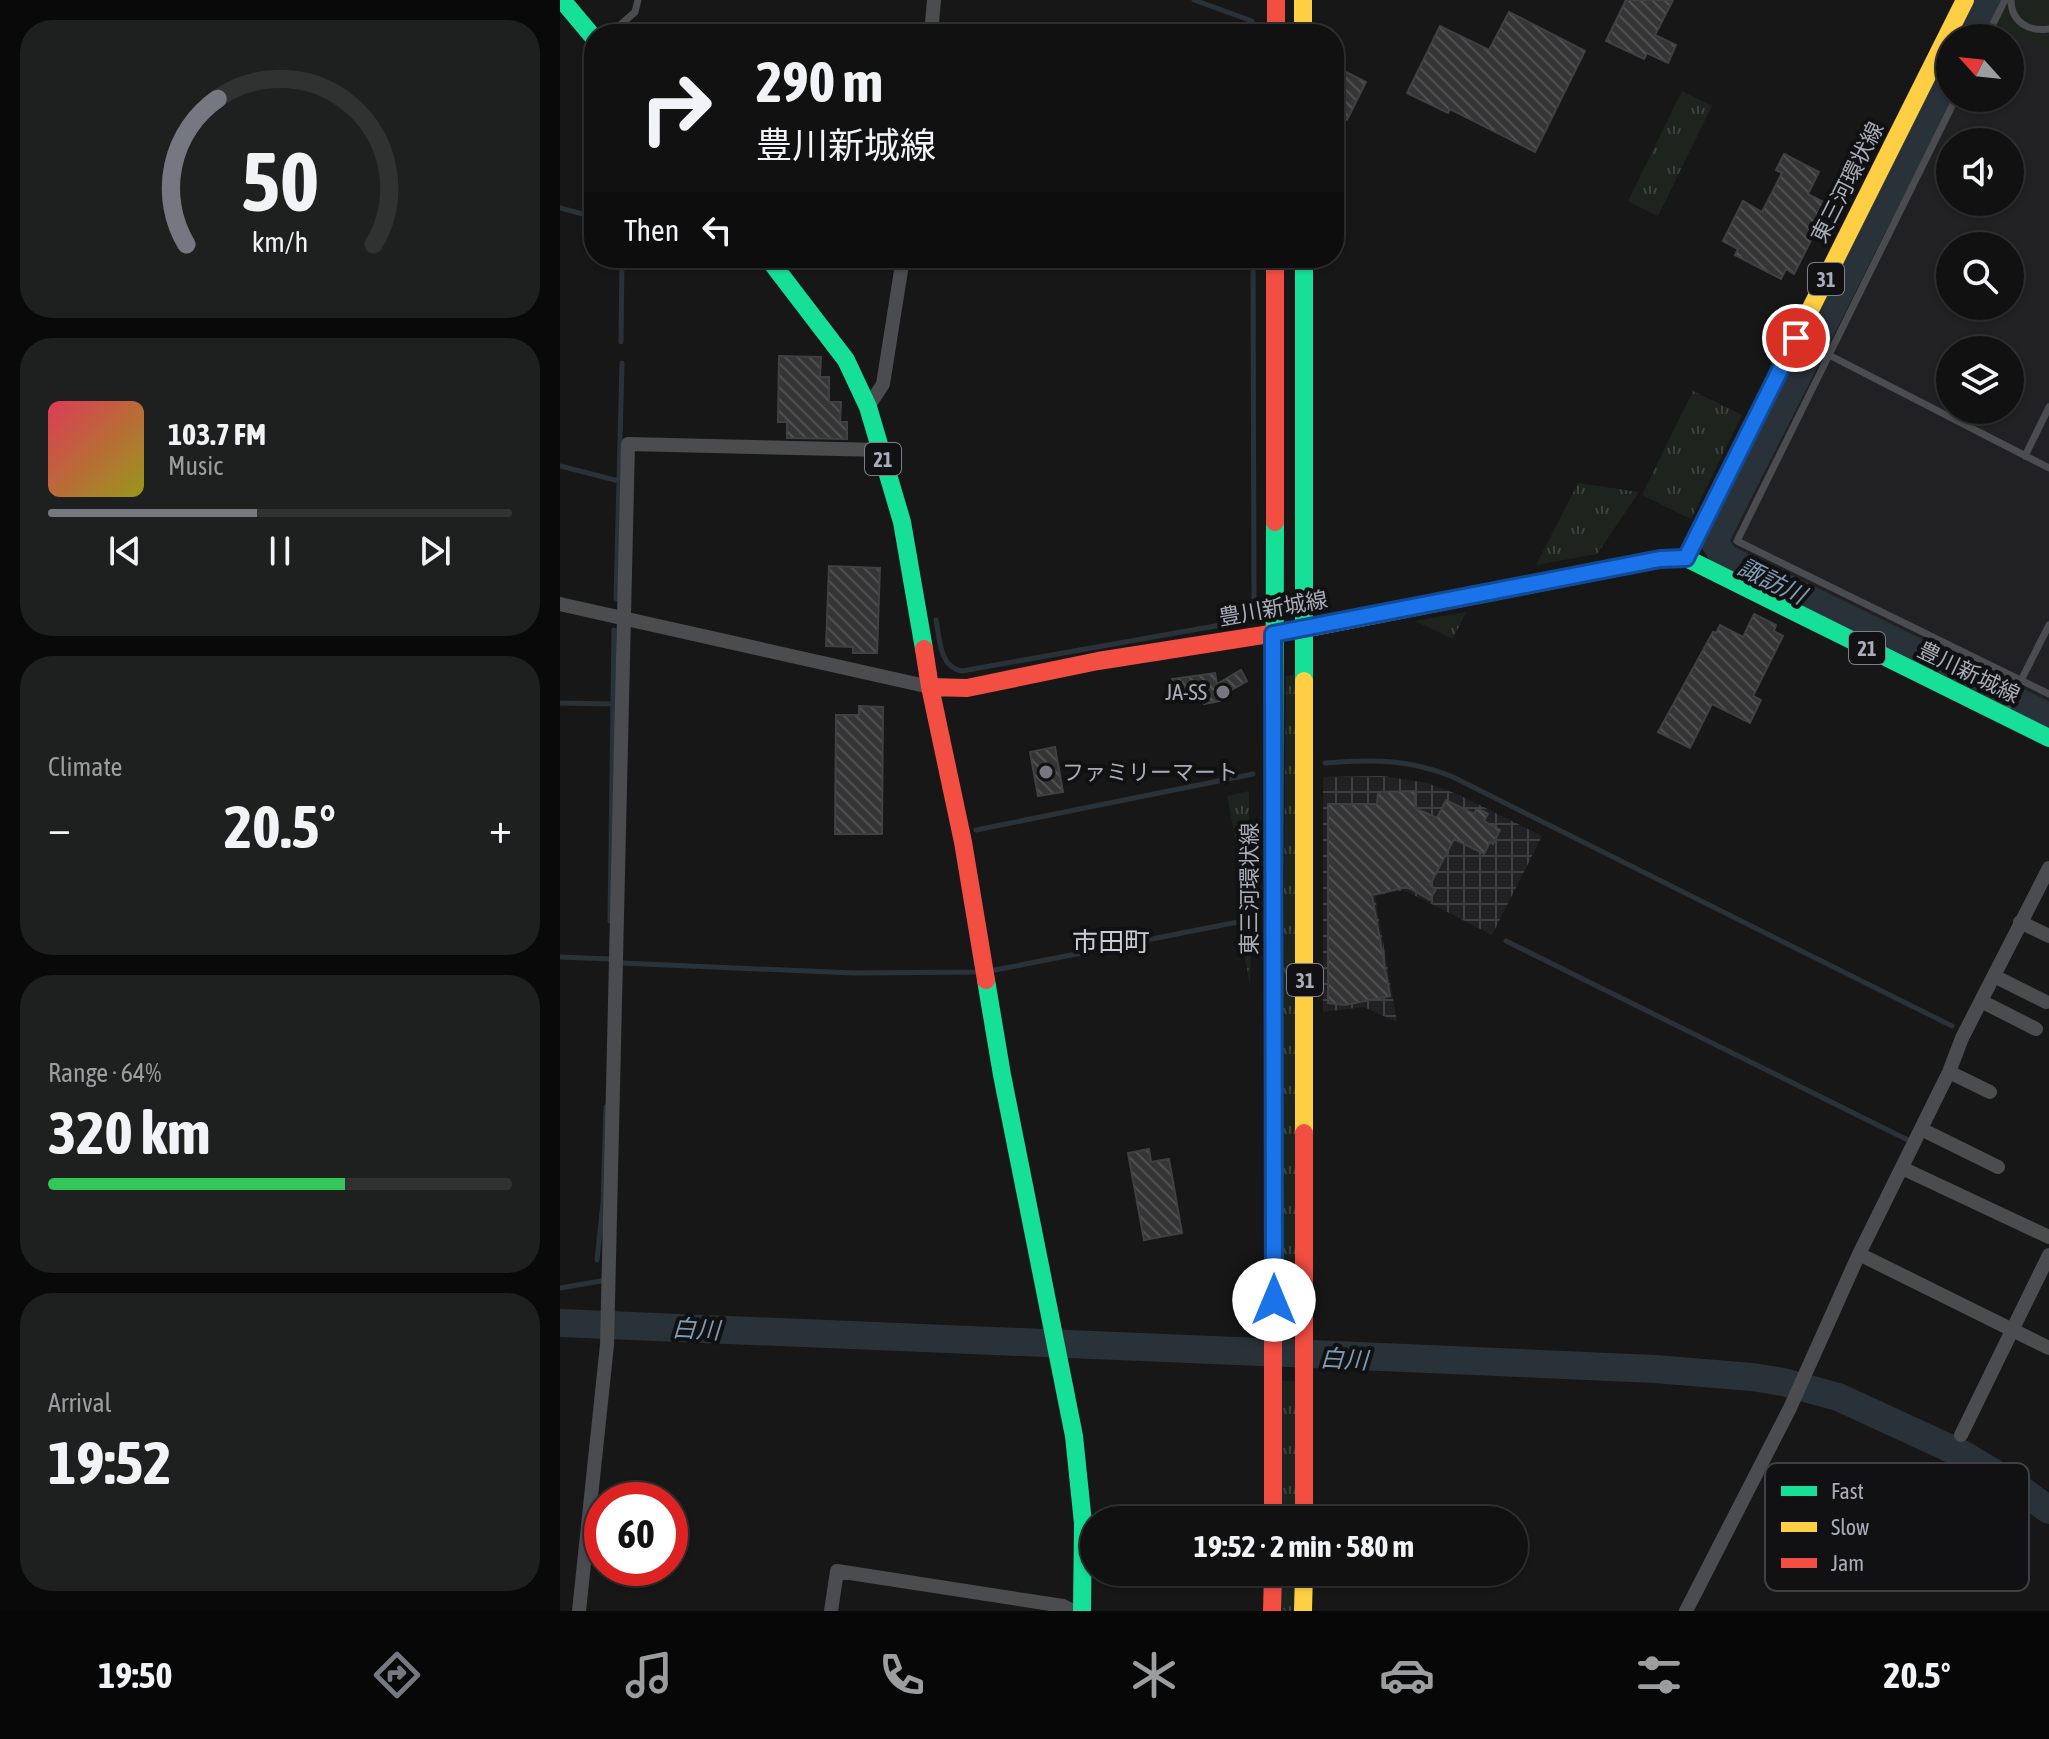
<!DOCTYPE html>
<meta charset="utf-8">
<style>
:root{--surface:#111;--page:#1e1f1f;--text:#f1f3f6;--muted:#9c9d9f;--line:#303131;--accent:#757880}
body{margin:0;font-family:"Asap Condensed","Noto Sans JP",sans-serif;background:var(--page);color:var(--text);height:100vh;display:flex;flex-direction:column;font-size:30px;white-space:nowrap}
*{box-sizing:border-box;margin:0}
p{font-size:26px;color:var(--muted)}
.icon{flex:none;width:44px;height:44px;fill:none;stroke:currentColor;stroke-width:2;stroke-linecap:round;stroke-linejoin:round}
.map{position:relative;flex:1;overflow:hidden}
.panel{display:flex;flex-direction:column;gap:20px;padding:20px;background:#090909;width:560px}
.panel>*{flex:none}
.hud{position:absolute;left:24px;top:24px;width:760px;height:244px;border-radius:32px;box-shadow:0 2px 6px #0004,0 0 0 2px var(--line);background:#111;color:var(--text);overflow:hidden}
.needle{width:52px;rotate:297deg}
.fabs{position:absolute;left:1376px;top:24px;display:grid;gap:16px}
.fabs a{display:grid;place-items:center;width:88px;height:88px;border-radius:50%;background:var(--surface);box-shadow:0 2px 6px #0004,0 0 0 2px var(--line);font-size:40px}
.speed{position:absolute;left:24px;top:1482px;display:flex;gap:16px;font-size:40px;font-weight:700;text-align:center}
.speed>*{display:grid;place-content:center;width:104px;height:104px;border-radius:50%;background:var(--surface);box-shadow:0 2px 6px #0004,0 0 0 2px var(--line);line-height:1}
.speed .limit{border:12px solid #d22;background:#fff;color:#111}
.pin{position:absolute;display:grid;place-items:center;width:68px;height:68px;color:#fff;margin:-34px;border:4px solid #fff;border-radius:50%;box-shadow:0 2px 8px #0007}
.me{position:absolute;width:88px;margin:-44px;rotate:0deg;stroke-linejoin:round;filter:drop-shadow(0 0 6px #0008)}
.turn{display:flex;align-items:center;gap:28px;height:168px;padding:0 40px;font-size:36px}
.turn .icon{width:104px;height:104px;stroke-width:2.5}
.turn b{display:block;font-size:56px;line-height:68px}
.then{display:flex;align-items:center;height:76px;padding:0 40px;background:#0003;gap:16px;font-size:30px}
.big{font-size:60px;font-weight:700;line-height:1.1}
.panel .card{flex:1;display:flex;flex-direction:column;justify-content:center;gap:12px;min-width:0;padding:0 28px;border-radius:32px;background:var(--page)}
.panel .dial{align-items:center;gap:0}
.dial svg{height:208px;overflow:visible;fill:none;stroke:var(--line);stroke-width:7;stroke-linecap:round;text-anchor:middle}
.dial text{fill:var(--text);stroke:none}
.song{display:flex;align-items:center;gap:24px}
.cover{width:96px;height:96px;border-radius:12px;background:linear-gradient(135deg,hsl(350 70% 55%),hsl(60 70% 35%))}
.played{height:8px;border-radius:4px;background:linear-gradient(90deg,var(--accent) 45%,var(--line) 45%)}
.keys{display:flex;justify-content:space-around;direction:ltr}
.heat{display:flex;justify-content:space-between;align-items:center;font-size:44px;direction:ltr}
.charge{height:12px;border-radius:6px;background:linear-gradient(90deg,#34c759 64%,var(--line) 0)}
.trip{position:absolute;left:520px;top:1506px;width:448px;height:80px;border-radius:40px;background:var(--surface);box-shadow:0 2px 6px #0004,0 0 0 2px var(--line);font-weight:700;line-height:80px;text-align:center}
.menu{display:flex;height:128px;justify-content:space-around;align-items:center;background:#070707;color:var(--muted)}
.menu .icon{width:56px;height:56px}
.menu .active{color:var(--accent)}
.menu b{font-size:36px;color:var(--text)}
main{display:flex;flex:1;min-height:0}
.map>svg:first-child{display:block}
.built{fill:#212123;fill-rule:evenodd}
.industrial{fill:url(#industrial-grid)}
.grass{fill:url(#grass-tufts)}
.park{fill:#1d241e}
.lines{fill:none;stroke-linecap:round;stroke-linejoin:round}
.stream{stroke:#2a3239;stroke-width:5}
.river{stroke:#2a3239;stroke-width:28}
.building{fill:url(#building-back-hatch);stroke:#3f4043;stroke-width:2}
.lane{stroke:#4b4c50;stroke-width:7}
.street{stroke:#4b4c50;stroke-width:14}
.fast{stroke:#16e098;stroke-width:18}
.slow{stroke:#ffcf43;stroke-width:18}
.jam{stroke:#f24e42;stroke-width:18}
.route-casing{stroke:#114b97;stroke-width:20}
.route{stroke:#1a73e8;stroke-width:14}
.poi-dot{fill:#757880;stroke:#111113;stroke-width:3}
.labels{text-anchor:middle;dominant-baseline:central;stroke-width:8;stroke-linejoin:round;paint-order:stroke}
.shield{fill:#111113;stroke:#7b7e86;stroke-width:2}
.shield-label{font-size:20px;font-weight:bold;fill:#a8adb8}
.street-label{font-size:22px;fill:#a8adb8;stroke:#111113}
.poi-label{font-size:22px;fill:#a8adb8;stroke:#111113;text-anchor:end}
.water-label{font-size:24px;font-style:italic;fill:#7f9bb3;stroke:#111113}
.quarter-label{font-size:26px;fill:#c9ccd4;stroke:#111113}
.key{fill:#111113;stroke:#3e4045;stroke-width:2}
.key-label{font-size:22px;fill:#a8adb8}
</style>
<main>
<section class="panel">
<div class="card dial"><svg viewBox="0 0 100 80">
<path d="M14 69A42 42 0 1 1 86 69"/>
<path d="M14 69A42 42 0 0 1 26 13" stroke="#757880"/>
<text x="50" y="56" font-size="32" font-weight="700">50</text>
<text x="50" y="72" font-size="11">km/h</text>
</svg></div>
<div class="card">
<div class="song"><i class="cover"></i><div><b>103.7 FM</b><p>Music</p></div></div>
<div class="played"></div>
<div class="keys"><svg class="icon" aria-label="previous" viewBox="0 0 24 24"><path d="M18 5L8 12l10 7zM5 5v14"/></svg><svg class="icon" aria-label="pause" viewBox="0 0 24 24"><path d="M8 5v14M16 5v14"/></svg><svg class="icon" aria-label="next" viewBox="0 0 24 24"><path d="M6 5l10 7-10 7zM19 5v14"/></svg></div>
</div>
<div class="card"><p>Climate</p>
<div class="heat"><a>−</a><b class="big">20.5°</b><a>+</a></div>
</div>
<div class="card"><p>Range · 64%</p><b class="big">320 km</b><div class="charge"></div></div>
<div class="card"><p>Arrival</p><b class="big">19:52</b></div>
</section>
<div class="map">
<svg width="1489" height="1611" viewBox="0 0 1489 1611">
<defs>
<pattern id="industrial-grid" width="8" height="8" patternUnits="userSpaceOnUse" patternTransform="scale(2)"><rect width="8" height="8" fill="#212123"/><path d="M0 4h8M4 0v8" fill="none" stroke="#3e3f41"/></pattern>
<pattern id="grass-tufts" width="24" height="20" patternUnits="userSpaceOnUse" patternTransform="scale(2)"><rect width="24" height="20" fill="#1d241e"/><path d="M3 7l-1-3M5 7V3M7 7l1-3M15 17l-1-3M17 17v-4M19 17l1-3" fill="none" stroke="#3b413d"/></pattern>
<pattern id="building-back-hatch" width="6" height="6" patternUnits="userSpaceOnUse" patternTransform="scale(2)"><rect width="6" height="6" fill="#353536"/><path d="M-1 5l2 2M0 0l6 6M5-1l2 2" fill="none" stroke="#4f5051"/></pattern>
</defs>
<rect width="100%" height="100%" fill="#171717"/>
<path class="built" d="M1425 0H1489V710L1164 551 1160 542 1162 534 1390 70V98H1450V38H1406ZM1390 142H1450V202H1390ZM1390 246H1450V306H1390ZM1390 350H1450V410H1390Z"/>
<path class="industrial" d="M823 776 867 783 897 794 982 836 932 935 844 890 815 896 837 1022 804 1007 763 1012V777Z"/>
<path class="grass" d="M1122 91 1152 106 1098 216 1068 201Z
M1133 391 1182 415 1131 519 1082 495Z
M1018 483 1079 492 1037 554 976 565Z
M906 612 893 639 855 621Z
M740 674 738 1334 720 1335 726 676Z
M689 791V909L667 796Z
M692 924 690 984 679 928Z
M720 1380 739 1382V1520H719Z
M719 1572H739V1611H719Z"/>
<path class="park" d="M1443 0H1489V51L1432 23Z"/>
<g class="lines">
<path class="stream" d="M634 0 692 21V34
M0 208 34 217
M61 342 62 258
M0 466 59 481
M56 599 62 363
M376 620C380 639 379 667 402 671L672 623 694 602 693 258
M0 703 54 704
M765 763C812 759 849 759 893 777L1392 1026
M416 830 693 774
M50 921 54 630
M946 941 1348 1140
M0 957 50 959
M62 963 293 973 420 972
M430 971 693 919
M37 1260 43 1203 46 1107
M0 1288 41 1281"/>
<path class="river" d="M1408 38 1427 0
M1390 73 1157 535 1155 543 1165 558 1489 717
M0 1323 799 1356 1095 1369 1192 1377 1223 1382 1278 1397 1300 1407 1402 1454 1453 1484 1489 1510"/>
</g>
<path class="building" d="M1066 0H1113L1095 35 1116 45 1108 63 1087 53 1084 59 1046 41Z
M949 12 1025 51 975 152 890 109 888 113 847 93 880 26 929 50Z
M780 69 806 82 787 120 774 113V81Z
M1224 154 1259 172 1248 194 1269 205 1234 274 1226 269 1221 279 1175 255 1178 249 1163 241 1183 201 1202 212 1222 173 1216 170Z
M219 356 261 357 260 377H269V402H281L280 422H287V439L227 438V422H218Z
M269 566 320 568 317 653H293V647L266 646Z
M1194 614 1216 625 1214 631 1223 636 1193 696 1201 700 1190 723 1152 704 1130 748 1098 732 1153 632 1156 633 1160 625 1183 637Z
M681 670 687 681 659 697 660 701 644 704 642 692 616 697 612 679 655 673 657 684Z
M299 706 323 707 322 834H275L276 715H299Z
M495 747 503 792 478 796 470 752Z
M855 791V808L877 818 886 800 914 814 917 808 928 814 924 821 940 830 933 844 930 842 924 854 894 839 870 885 876 889 870 900 847 887 812 895 830 996 785 1005 768 1003V804H817L818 792Z
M589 1149 591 1162 609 1159 622 1233 584 1240 568 1153Z"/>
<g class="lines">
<path class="lane" d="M1451 0C1451 22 1469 32 1489 29
M50 34 75 12 78 0
M1426 38 1445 0
M1396 98 1177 541 1489 694
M1269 355 1489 468
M1465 456 1489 407
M1445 712 1489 625"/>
<path class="street" d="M371 34 374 0
M308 407 323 384 343 258
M0 604 370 687
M1460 922 1489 936
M1434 976 1486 1002
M1421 1001 1476 1029
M1389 1072 1430 1092
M1361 1129 1438 1167
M1342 1168 1489 1237
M1299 1254 1489 1348
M1401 1435 1489 1255
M19 1611 47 1345 68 444 321 450
M271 1611 277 1571 503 1606 513 1611
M1126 1611 1230 1408 1299 1254 1389 1072 1402 1038 1489 868"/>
<path class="fast" d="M2 0 34 38
M208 258 286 360 308 407 342 522 364 649
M744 258V681
M1055 568 1100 559 1126 558 1489 738
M426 980 442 1075 514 1436 523 1523 522 1611
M713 1236 715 522"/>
<path class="slow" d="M743 0V34
M1126 558 1405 0
M754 627 1055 568
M744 681V1133
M743 1611 744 1572"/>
<path class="jam" d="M716 0V34
M715 522V258
M364 649 370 687 407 688 538 661 754 627
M370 687 403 842 426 980
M744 1133V1520
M713 1520V1236
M712 1611 713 1572"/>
</g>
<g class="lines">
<defs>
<path id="route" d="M714 1300 713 634 1100 559 1126 558 1236 338"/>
</defs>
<use href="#route" class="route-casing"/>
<use href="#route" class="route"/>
</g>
<g class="poi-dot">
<circle cx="663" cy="692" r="8"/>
<circle cx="486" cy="772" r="8"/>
</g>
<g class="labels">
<g class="shield">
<rect x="1248" y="263" width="36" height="32" rx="6"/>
<rect x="305" y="443" width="36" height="32" rx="6"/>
<rect x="1289" y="632" width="36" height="32" rx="6"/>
<rect x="727" y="964" width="36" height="32" rx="6"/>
</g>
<g class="shield-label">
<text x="1266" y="279">31</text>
<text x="323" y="459">21</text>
<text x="1307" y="648">21</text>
<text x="745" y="980">31</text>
</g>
<g class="street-label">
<text transform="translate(1287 182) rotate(-63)">東三河環状線</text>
<text transform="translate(713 608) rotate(-10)">豊川新城線</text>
<text transform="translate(1409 672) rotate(26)">豊川新城線</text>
<text transform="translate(689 889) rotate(-90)">東三河環状線</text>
</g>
<g class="poi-label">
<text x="647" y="692">JA-SS</text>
<text x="502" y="772" text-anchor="start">ファミリーマート</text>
</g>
<g class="water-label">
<text transform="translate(1212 581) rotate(26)">諏訪川</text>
<text transform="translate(136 1329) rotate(3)">白川</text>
<text transform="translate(784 1359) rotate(3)">白川</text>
</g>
<g class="quarter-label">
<text x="551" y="942">市田町</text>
</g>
</g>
<rect x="1205" y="1463" width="264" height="128" rx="12" class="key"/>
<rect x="1221" y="1486" width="36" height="10" fill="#16e098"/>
<rect x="1221" y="1522" width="36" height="10" fill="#ffcf43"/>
<rect x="1221" y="1558" width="36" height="10" fill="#f24e42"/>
<g class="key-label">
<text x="1271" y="1499">Fast</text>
<text x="1271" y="1535">Slow</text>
<text x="1271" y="1571">Jam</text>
</g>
</svg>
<div class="fabs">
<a><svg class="needle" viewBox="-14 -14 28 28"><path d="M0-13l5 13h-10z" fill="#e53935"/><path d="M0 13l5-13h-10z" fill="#9c9d9f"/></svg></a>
<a><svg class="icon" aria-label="sound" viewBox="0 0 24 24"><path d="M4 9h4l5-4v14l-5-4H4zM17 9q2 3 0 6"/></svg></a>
<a><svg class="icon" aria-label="search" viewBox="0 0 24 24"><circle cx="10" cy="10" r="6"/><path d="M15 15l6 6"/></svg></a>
<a><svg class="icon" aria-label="layers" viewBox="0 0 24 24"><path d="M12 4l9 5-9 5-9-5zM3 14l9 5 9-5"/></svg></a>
</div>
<div class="speed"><div class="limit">60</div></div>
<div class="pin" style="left:1236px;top:338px;background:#d93025"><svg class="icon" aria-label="arrive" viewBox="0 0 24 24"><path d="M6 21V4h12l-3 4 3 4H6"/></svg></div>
<svg class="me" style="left:714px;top:1300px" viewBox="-20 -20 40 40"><circle r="19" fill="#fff"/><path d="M0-13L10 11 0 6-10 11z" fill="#1a73e8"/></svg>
<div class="trip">19:52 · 2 min · 580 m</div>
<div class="hud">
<div class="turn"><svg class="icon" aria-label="right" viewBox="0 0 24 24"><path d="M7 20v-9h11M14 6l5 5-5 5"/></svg><div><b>290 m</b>豊川新城線</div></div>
<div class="then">Then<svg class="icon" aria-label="left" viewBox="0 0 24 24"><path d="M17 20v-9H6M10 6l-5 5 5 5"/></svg></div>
</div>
</div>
</main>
<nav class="menu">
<b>19:50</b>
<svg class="icon active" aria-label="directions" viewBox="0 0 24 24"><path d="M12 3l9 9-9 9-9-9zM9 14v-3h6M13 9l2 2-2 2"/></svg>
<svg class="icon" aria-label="music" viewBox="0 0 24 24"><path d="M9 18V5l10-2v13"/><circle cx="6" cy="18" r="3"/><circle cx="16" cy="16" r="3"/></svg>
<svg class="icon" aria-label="phone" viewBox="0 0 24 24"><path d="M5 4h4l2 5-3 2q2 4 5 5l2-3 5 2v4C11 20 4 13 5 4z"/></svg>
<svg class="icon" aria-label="climate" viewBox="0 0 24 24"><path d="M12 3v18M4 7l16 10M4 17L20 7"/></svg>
<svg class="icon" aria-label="car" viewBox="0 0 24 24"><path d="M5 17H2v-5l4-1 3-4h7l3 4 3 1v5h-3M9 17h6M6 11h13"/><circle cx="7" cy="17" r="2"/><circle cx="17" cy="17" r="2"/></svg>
<svg class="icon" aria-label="filters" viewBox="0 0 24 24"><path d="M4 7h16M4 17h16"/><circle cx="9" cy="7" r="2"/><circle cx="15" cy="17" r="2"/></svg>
<b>20.5°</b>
</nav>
